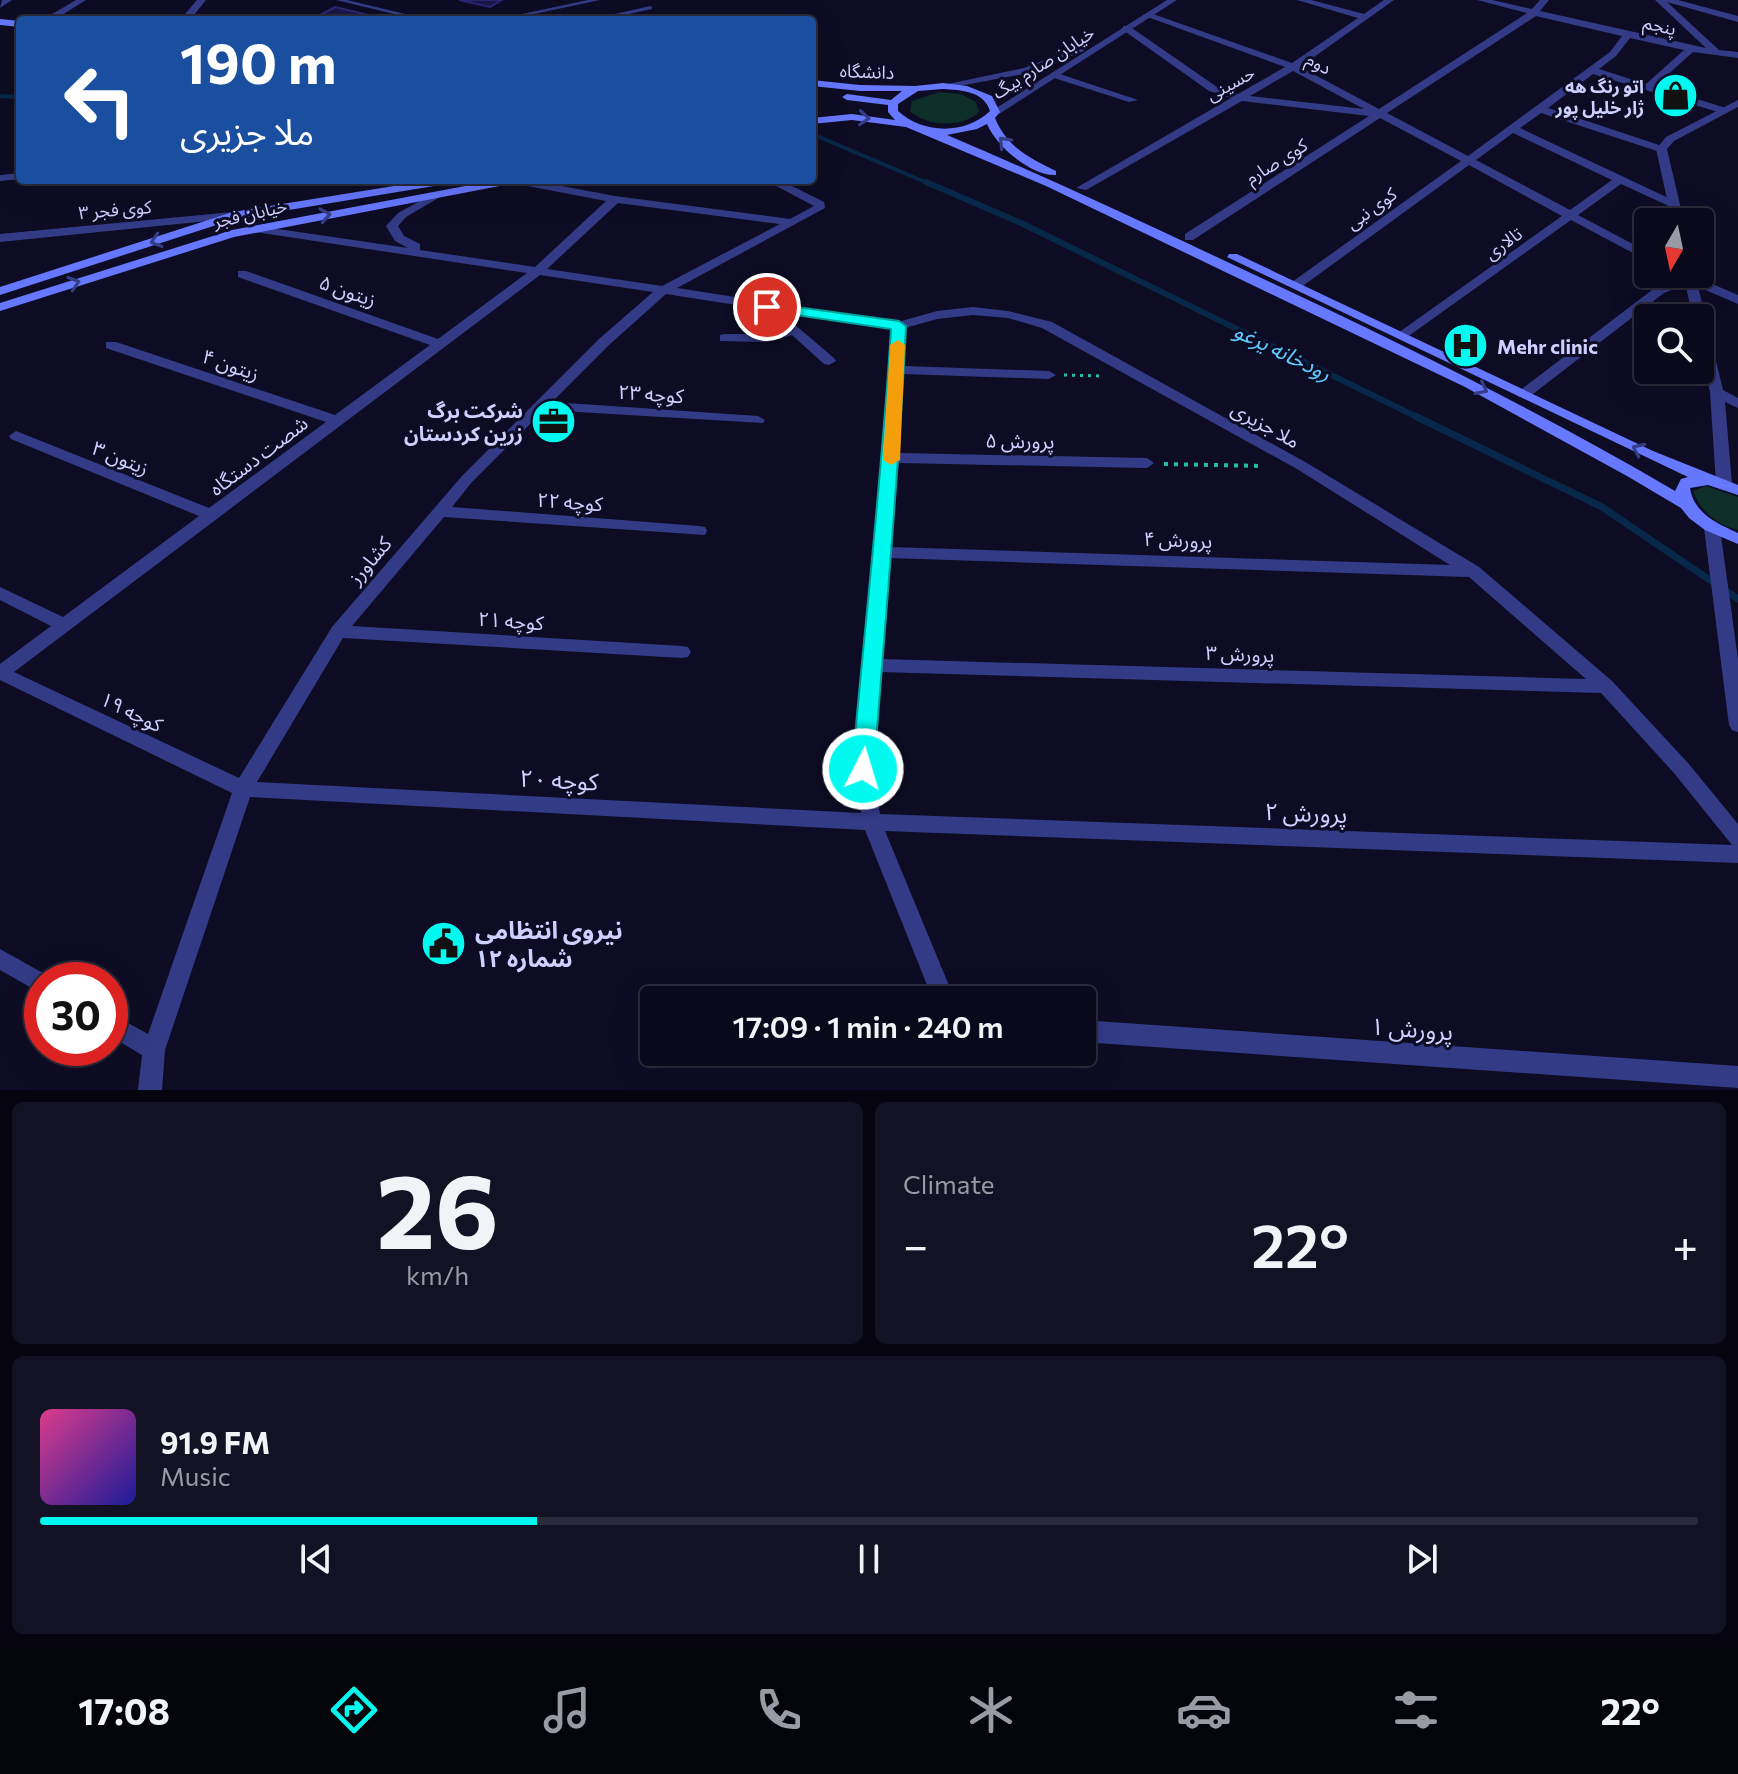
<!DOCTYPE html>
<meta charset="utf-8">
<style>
:root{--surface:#0a091b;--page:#131224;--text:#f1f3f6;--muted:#999aa3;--line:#2a2a3a;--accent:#00faf0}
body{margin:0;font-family:Commissioner,"Noto Sans Arabic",sans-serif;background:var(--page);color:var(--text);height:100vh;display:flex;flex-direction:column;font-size:30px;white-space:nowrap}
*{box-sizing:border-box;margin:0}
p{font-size:26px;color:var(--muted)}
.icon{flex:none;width:44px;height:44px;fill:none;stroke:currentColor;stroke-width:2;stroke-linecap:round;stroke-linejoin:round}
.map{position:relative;height:1090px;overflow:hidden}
.panel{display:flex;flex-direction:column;gap:12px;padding:12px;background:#06050f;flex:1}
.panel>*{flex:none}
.banner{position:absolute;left:16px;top:16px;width:800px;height:168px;border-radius:8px;box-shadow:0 8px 32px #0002,0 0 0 2px var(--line);background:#1a4fa0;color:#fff;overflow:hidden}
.needle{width:52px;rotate:189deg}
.tools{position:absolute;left:1634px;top:208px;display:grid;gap:16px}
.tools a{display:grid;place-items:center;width:80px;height:80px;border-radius:8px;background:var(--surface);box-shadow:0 8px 32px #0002,0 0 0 2px var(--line);font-size:40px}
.speed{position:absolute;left:24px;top:962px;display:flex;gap:16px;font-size:40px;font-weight:700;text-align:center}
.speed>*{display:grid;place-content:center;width:104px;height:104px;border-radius:50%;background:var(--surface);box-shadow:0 8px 32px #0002,0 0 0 2px var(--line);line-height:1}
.speed .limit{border:12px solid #d22;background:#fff;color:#111}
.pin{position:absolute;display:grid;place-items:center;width:68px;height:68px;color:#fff;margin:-34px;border:4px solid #fff;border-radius:50%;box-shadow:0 2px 8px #0007}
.me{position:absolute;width:88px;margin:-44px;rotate:5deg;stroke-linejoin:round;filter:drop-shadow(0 0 6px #0008)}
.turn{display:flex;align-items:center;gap:28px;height:168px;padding:0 32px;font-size:36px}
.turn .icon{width:104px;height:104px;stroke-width:2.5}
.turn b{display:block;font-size:56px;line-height:68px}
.big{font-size:60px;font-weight:600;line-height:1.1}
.panel .widget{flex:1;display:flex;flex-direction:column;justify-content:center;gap:12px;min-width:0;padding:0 28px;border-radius:12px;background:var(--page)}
.panel .dial{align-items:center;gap:0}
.dial b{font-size:104px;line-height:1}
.song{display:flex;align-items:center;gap:24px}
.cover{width:96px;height:96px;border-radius:12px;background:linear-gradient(135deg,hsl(330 70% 55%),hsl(240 70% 35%))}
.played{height:8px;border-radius:4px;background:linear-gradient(90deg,var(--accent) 30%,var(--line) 30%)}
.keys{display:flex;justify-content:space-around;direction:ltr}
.heat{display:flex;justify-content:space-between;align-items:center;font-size:44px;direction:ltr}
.panel .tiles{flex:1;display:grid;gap:12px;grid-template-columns:1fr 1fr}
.widget:last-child{grid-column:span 2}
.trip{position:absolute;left:640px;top:986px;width:456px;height:80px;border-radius:8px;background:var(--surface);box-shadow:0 8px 32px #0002,0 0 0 2px var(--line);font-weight:600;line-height:80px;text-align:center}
.dock{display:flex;height:128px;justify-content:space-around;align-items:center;background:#04040b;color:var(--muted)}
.dock .icon{width:56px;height:56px}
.dock .active{color:var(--accent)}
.dock b{font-size:36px;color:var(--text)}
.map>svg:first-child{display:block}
.green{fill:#0e2e29}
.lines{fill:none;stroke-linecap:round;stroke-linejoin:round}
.stream-far2{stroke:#072848;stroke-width:4}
.stream-far1{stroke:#072848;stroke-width:6}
.stream{stroke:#072848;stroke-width:7}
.building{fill:#191646;stroke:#2b2674;stroke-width:2}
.path-far1{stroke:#24be9f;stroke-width:3;stroke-dasharray:3 5;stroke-linecap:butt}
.path{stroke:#24be9f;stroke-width:4;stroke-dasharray:4 6;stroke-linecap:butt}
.service{fill:#333b87;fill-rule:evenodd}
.minor{fill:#333b87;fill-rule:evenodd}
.tertiary{fill:#333b87;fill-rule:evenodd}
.secondary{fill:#6678ff;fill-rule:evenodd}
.oneway{stroke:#353d87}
.route{fill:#00faf0;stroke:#00a29c;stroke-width:2}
.slow{fill:#f59e0b}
.labels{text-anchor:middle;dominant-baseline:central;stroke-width:6;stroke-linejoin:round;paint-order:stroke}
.far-street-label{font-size:18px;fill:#cfd0ff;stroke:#0d0c24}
.far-poi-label{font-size:18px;font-weight:bold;fill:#cfd0ff;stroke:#0d0c24;text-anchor:end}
.street-label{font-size:20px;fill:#cfd0ff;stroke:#0d0c24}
.poi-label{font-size:20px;font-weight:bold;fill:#cfd0ff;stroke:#0d0c24;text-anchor:start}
.water-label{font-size:22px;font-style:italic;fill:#5dcbff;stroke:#0d0c24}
.near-street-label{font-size:24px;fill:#cfd0ff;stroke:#0d0c24}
.near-poi-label{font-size:24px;font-weight:bold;fill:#cfd0ff;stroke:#0d0c24;text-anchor:start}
</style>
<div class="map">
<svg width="1738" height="1090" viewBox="0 0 1738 1090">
<rect width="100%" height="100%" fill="#0d0c24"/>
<path class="green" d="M939 92 961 94 976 102 979 112C963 128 927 127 910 111L912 101Z
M1706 486 1738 497V530C1717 525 1700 511 1693 491Z"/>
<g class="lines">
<path class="stream-far2" d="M0 96 20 97
M812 134 930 184"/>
<path class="stream-far1" d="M926 182 1021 223 1419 418"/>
<path class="stream" d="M1415 416 1602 507 1738 599"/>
</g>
<path class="building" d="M459 0H502L490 7Z
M335 7 368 15 360 20H311Z"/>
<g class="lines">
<path class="path-far1" d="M1064 375 1103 376"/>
<path class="path" d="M1164 464 1263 466"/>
<path class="service" d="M336 0H347L430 20H419Z
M588 0H600L506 20H494Z
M650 6 652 7V9L601 20H589Z"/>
<path class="minor" d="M12 0 0 8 2 0Z
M76 0H86L54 20H42Z
M197 0H206L190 20H180Z
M1297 0H1311L1364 14 1384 0H1394L1300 67 1379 109 1527 13 1477 0H1492L1532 9 1540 0H1549L1540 11 1706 48 1655 0H1678L1738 16V22L1667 2 1719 50 1738 52V58L1693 52 1655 86 1726 108V112H1718L1593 74 1548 108 1665 147V151H1657L1541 113 1520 128 1677 202V206H1669L1621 184 1578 215 1648 252V261L1571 220 1403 340 1396 336 1398 333 1562 216 1469 165 1300 288H1292V282L1461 161 1380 118 1193 240H1185V234L1369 116 1242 101 1086 190 1076 188 1231 98 1209 91 1123 30V26H1129L1217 87 1238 94 1285 67 1142 15 1150 13 1292 63 1358 18ZM1536 16 1622 36 1610 52 1468 156 1387 113ZM1630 38 1684 50 1646 84 1599 69 1616 56ZM1293 71 1364 109 1250 96ZM1513 133 1612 180 1570 210 1476 160Z
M1051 73H1057L1138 100 1129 102 1051 77Z
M20 173V179L0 181V175Z
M506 180H530L615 196 790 219 814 206 765 180H780L824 202 825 208 677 288 898 322 937 311 973 307 1008 311 1052 322 1307 463 1479 567 1612 681 1688 763 1738 824V863L885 831 955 1000H933L865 830 250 797 165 1050 162 1090H138L142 1055 110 1036V1013L148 1034 232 793 0 680V664L51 626 0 600V587L63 617 199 516 11 439 9 436 16 431 21 433 209 508 326 422 106 348V342H116L335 415 430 345 238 277V271H246L438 339 527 273 255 232 251 231V225L408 248 395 241 386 226 398 213 436 192 442 195 440 197 406 217 398 226 404 236 420 244V250L535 267 606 201 512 183ZM618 203 780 224 662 286 547 269ZM540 275 653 292 599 339 462 476 332 627 239 778 14 672ZM666 294 762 309 784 329 766 334H725L720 335V341L767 342 792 335 824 364 829 365 836 361 834 358 780 312 892 329 885 458 873 552 854 769 861 813 257 782 343 638 682 658 688 657 691 652 688 647 682 646 352 626 444 517 705 535 707 531 705 527 699 526 452 507 472 482 544 410 763 423 765 420 758 416 552 402 609 345ZM973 315 1008 318 1042 328 1297 469 1450 565 890 547 899 463 1147 468 1154 463 1147 458 900 453 903 374 1049 379 1056 375 1049 371 904 366 905 328 937 319ZM889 558 1469 577 1586 679 881 659ZM880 672 1601 693 1674 773 1732 845 880 814 872 769Z
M233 212 237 214V218L0 242V234Z
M1675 274H1689L1738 295V304L1689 283 1664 293 1529 397H1519L1517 394 1519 391 1656 287 1679 279Z
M1712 523 1720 528 1738 659V732L1732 730 1729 725 1704 528Z
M0 949 50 977 51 980H42V994L0 970Z
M1082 1020 1738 1066V1088L1082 1042Z"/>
<path class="tertiary" d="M1167 0H1177L999 114 990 112Z
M1081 46 1086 49 1084 51 1029 73 943 89 938 86 1024 68Z
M1738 100V107L1674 141 1667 149 1684 222H1672L1656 149 1666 137Z
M1683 274H1695L1723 390 1738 398V408L1725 402 1732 484 1724 489 1716 484 1710 392 1700 348V318H1693Z"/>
<path class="secondary" d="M0 19 20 21V27L0 25Z
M812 80 860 85 915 86 943 83 967 86 992 96 1000 112 995 118C1007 147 1029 158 1056 171V175C1032 177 996 146 987 124L977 129 947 135C1051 179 1153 227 1255 275 1398 342 1539 411 1675 491L1681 479 1688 477 1227 257 1229 254H1237L1653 451 1738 485V495L1708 485 1690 488C1694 513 1716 523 1738 533V544L1705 530 1689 518 1681 508 1627 476 1465 387 1046 186 906 127 852 120 812 124V118L852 114 895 120 888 112V105L847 100 842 97 847 94 891 100 902 91H860L812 86ZM943 89C961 90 984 91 990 111 965 135 923 134 898 111V104L918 91Z
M431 180H458L452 183 235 219 0 295V287L233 212Z
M497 180H521L515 183 234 237 0 311V303L232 230Z"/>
</g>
<defs><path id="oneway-chevron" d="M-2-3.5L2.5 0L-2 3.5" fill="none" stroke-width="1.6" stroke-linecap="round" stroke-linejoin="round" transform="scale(2)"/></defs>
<g class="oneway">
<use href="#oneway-chevron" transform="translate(864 118) rotate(4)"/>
<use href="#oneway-chevron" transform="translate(1004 142) rotate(-134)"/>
<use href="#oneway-chevron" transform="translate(325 215) rotate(-10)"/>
<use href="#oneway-chevron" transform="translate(156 241) rotate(162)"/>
<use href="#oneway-chevron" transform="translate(74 283) rotate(-18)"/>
<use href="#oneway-chevron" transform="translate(1482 389) rotate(27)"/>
<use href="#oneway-chevron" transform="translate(1638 449) rotate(-155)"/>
</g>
<path class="route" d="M767 303 899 321 906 326C899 474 885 621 874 769L871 775 863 778 856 775 852 769C865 622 882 476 891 329L762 310 760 307Z"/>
<path class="slow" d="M898 340 905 345 900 460 891 465 883 460 890 345Z"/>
<defs>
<symbol id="shop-disc" viewBox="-11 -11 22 22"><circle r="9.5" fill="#00faf0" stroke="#0d0c24"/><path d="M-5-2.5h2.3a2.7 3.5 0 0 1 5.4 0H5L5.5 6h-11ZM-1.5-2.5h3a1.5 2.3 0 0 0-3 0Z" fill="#111"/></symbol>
<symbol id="hospital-disc" viewBox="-11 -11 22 22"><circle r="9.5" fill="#00faf0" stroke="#0d0c24"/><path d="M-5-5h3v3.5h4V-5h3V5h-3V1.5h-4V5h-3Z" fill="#111"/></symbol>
<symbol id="office-disc" viewBox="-11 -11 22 22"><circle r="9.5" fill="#00faf0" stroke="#0d0c24"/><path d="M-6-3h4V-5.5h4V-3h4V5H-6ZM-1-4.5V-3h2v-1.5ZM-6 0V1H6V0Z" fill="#111"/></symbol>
<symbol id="civic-disc" viewBox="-11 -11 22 22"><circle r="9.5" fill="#00faf0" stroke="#0d0c24"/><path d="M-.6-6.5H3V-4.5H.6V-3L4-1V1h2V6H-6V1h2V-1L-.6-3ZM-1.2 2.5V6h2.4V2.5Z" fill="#111"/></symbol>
</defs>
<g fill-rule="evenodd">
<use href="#shop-disc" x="1650" y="70" width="51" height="51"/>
<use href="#hospital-disc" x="1440" y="320" width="51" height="51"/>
<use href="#office-disc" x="528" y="396" width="51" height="51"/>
<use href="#civic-disc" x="418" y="918" width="51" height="51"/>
</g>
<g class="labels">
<g class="far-street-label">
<text transform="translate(1660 25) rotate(13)">پنجم</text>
<text transform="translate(1043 62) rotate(-33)">خیابان صارم بیگ</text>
<text transform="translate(1319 63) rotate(28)">دوم</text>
<text transform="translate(867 71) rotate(2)">دانشگاه</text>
<text transform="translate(1230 83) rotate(-29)">حسینی</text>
<text transform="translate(1276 161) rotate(-32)">کوی صارم</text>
<text transform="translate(1371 208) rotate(-36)">کوی نبی</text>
<text transform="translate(115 209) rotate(-5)">کوی فجر ۳</text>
<text transform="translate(250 213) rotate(-13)">خیابان فجر</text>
<text transform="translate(1503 243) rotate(-36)">تالاری</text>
</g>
<g class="far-poi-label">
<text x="1644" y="86">اتو رنگ هه<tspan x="1644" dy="21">ژار خلیل پور</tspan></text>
</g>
<g class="street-label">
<text transform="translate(348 290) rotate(19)">زیتون ۵</text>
<text transform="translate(231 364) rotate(19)">زیتون ۴</text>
<text transform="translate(651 393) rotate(4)">کوچه ۲۳</text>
<text transform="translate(1266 424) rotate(29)">ملا جزیری</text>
<text transform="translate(1020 440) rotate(1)">پرورش ۵</text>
<text transform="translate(258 455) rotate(-37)">شصت دستگاه</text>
<text transform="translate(121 457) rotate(22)">زیتون ۳</text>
<text transform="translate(570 501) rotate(4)">کوچه ۲۲</text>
<text transform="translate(1178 539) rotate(2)">پرورش ۴</text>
<text transform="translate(369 560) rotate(-50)">کشاورز</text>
<text transform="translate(511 620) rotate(4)">کوچه ۲۱</text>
<text transform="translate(1240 653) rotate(2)">پرورش ۳</text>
<text transform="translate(132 711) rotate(26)">کوچه ۱۹</text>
</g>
<g class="poi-label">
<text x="1497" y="346">Mehr clinic</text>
<text x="523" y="410" text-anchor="end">شرکت برگ<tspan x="523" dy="23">زرین کردستان</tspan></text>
</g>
<g class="water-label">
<text transform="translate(1283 351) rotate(26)">رودخانه یرغو</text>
</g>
<g class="near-street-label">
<text transform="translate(559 779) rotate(3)">کوچه ۲۰</text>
<text transform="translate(1306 812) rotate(2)">پرورش ۲</text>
<text transform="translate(1412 1028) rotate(4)">پرورش ۱</text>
</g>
<g class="near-poi-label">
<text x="475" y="929">نیروی انتظامی<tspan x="475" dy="28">شماره ۱۲</tspan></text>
</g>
</g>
</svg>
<div class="tools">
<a><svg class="needle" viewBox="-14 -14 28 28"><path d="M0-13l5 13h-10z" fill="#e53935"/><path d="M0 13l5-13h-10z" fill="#999aa3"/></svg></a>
<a><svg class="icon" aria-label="search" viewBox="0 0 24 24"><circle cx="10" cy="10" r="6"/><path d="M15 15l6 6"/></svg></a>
</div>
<div class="speed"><div class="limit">30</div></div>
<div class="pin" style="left:767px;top:307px;background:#d93025"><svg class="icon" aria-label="arrive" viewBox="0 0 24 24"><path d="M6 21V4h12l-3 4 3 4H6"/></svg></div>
<svg class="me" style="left:863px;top:769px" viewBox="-20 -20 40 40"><circle r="17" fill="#00faf0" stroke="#fff" stroke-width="3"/><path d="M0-11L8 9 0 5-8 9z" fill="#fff"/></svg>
<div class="trip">17:09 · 1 min · 240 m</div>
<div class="banner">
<div class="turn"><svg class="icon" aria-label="left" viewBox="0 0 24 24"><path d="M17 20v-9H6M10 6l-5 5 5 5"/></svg><div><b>190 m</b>ملا جزیری</div></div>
</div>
</div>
<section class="panel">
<div class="tiles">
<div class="widget dial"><b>26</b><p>km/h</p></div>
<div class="widget"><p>Climate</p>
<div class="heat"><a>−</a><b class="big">22°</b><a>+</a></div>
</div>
<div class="widget">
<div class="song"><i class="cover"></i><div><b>91.9 FM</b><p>Music</p></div></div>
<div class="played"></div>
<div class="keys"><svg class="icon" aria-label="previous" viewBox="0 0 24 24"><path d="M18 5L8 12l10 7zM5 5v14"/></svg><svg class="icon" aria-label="pause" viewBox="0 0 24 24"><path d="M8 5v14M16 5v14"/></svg><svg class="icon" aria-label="next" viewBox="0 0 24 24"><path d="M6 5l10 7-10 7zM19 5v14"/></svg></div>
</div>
</div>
</section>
<nav class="dock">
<b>17:08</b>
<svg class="icon active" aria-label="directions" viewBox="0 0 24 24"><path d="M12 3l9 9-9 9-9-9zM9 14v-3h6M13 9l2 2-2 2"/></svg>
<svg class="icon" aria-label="music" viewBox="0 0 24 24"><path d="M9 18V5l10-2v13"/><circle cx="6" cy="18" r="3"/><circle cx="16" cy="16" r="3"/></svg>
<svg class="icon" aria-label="phone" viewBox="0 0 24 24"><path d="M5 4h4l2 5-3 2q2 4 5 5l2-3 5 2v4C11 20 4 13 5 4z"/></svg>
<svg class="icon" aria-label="climate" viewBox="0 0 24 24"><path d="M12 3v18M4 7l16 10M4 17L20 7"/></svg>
<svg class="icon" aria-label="car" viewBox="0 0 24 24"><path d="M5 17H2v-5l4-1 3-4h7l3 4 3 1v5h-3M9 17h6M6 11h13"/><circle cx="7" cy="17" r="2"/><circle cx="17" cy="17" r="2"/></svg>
<svg class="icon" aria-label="filters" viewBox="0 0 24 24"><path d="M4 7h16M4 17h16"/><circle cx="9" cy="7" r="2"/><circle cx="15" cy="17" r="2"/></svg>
<b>22°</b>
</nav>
